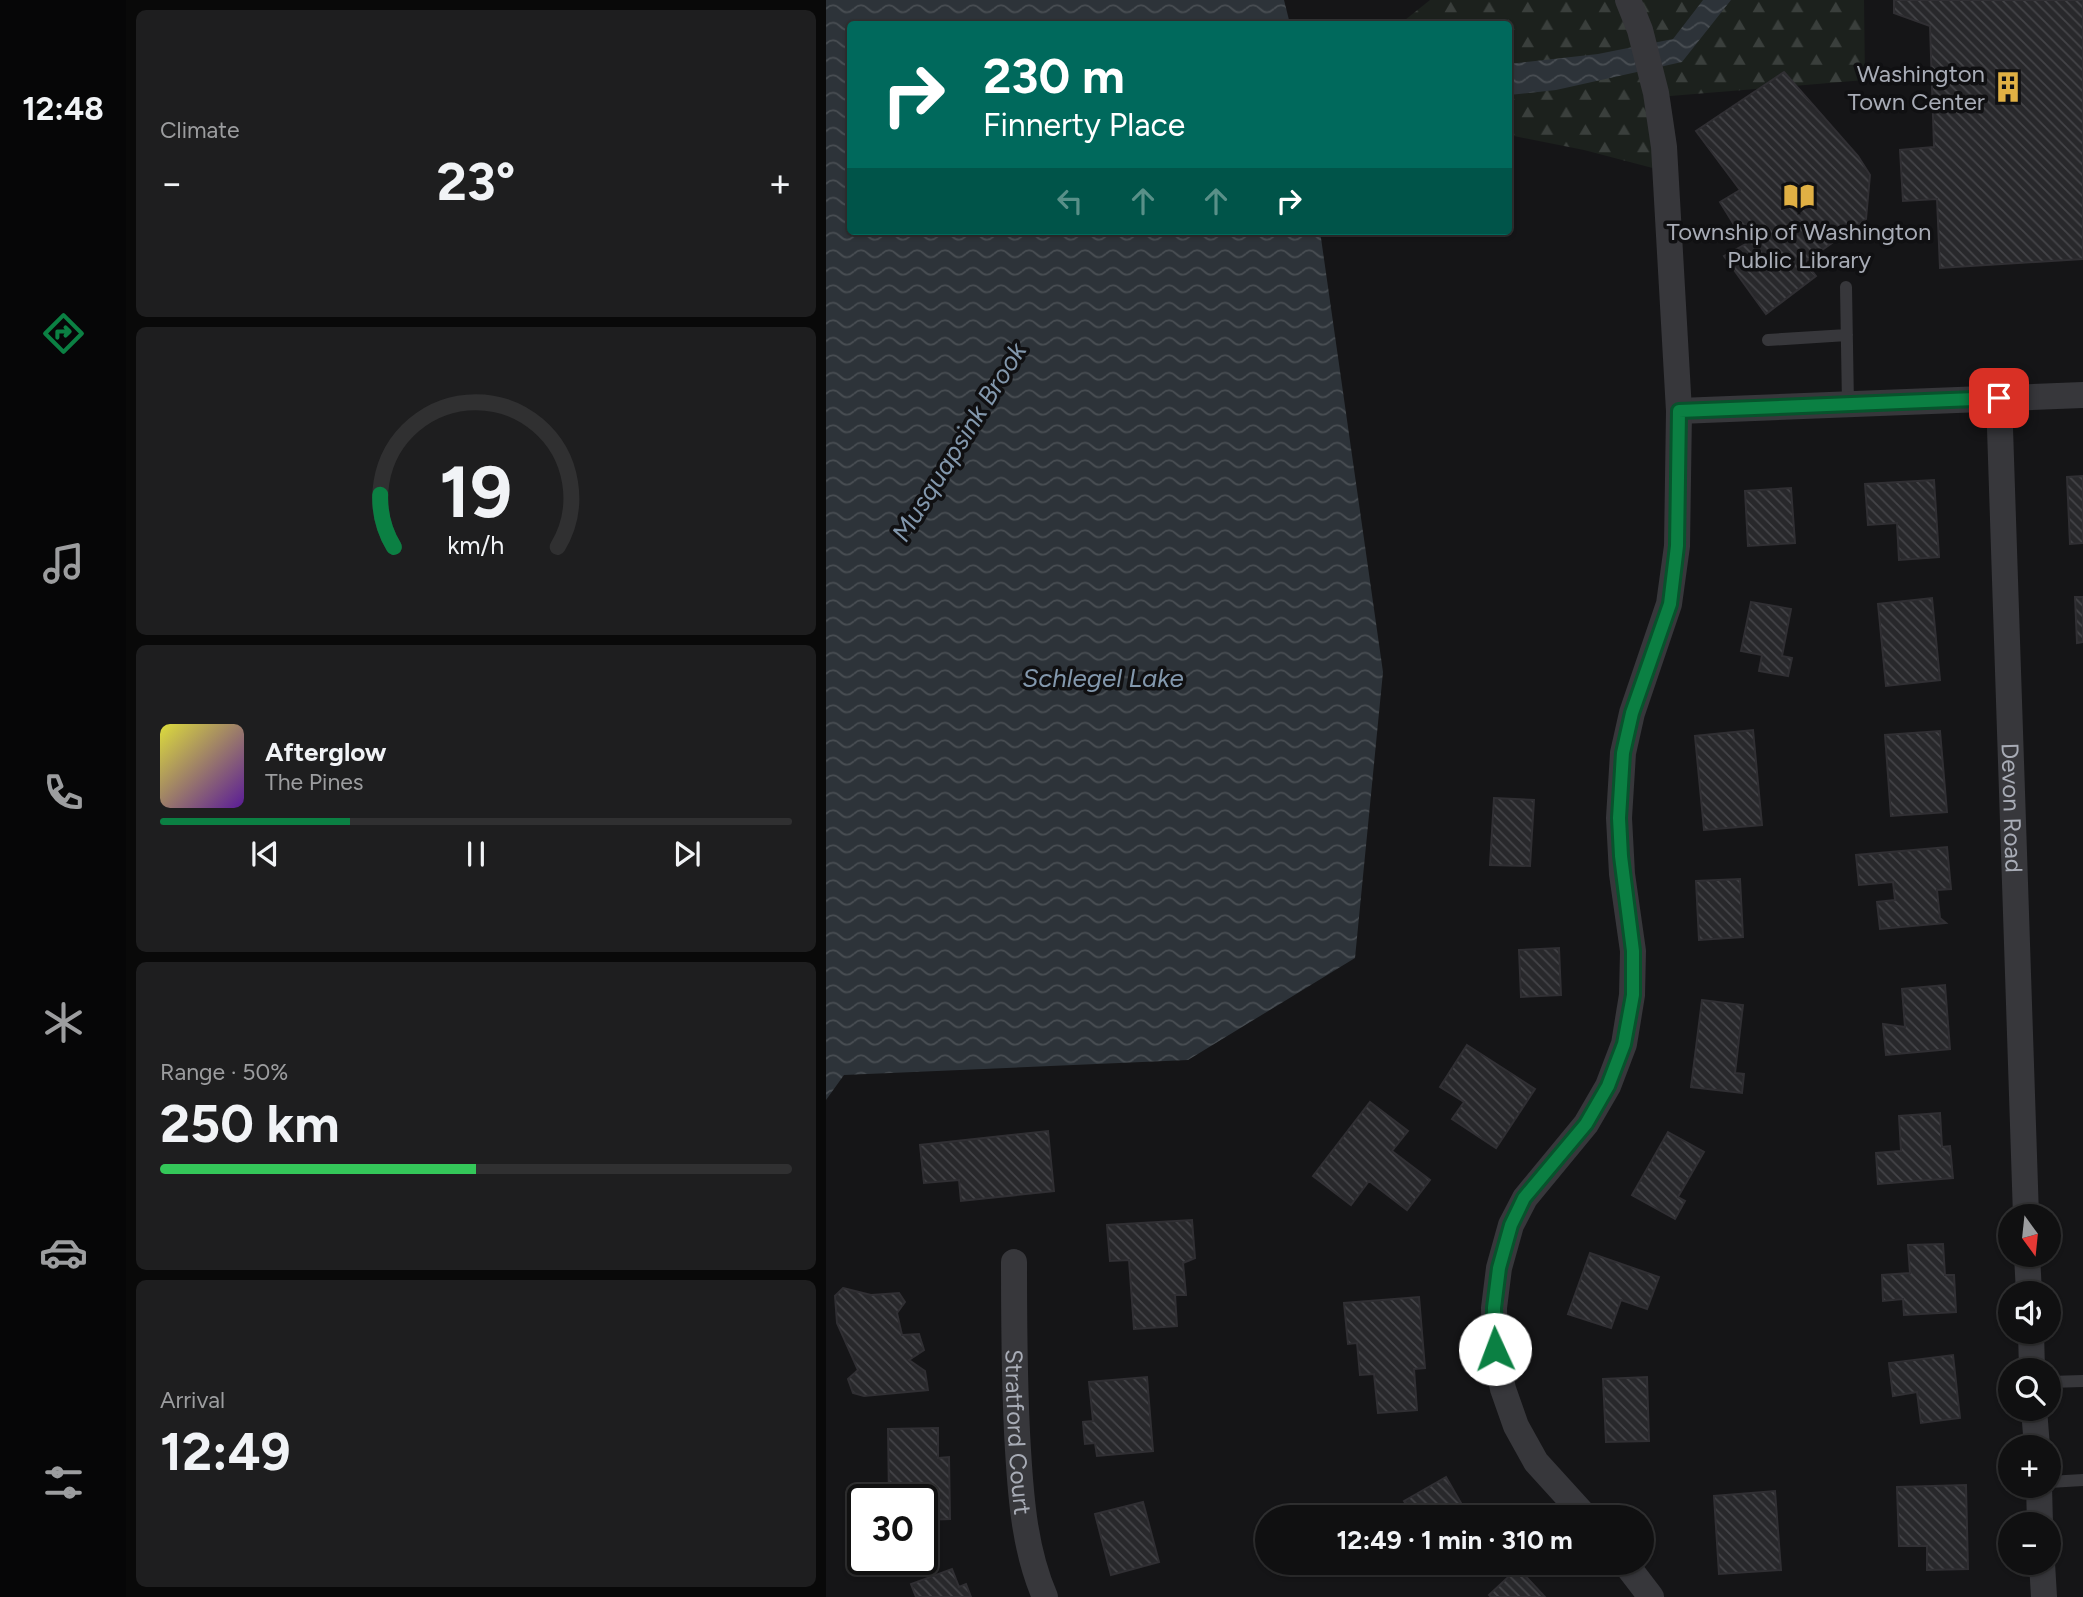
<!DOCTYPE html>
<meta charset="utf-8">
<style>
:root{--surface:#101011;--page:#1e1e1f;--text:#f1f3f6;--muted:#9c9d9f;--line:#303031;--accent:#0b8043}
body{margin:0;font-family:Figtree,sans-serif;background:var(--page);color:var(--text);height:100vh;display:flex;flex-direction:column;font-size:26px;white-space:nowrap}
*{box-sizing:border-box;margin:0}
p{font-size:23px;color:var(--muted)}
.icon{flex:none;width:38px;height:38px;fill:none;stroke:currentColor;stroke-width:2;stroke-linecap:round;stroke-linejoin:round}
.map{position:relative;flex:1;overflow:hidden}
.side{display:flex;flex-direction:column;gap:10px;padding:10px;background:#090909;width:700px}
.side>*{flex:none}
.banner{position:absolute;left:21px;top:21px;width:665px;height:214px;border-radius:7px;box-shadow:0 2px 5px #0004,0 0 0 2px var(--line);background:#00695c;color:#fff;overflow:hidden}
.needle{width:46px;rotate:165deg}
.tools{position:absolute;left:1172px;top:1204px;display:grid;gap:14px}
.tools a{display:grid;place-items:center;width:63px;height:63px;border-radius:50%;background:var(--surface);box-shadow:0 2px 5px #0004,0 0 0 2px var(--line);font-size:35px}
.speed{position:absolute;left:21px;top:1484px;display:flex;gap:14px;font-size:35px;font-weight:700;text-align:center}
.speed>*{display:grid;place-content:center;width:91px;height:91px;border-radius:50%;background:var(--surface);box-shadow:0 2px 5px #0004,0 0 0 2px var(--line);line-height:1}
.speed .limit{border:4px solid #111;border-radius:10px;background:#fff;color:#111}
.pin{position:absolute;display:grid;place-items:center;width:60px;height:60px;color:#fff;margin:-30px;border-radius:14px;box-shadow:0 4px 10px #0006}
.me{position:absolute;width:77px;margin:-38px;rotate:358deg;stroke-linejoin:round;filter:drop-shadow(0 0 5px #0008)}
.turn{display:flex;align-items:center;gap:24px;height:147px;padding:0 21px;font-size:32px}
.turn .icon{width:91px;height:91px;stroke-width:2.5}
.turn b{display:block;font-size:49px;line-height:60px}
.lanes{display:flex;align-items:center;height:66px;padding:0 21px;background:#0003;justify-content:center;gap:35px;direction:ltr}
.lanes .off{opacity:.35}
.big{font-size:52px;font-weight:700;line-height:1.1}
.side .card{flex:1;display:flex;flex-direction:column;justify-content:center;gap:10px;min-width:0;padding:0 24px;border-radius:10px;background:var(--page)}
.side .dial{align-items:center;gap:0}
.dial svg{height:182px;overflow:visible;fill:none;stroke:var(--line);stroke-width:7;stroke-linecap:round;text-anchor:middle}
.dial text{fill:var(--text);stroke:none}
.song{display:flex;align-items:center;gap:21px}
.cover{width:84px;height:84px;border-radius:10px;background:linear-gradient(135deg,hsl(60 70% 55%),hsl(270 70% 35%))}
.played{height:7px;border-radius:4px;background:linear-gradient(90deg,var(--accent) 30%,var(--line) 30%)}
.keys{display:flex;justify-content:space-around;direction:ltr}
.heat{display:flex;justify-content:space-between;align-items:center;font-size:38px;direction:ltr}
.charge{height:10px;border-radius:5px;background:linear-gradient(90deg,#34c759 50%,var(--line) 0)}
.trip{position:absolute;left:429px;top:1505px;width:399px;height:70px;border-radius:35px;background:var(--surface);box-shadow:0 2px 5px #0004,0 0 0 2px var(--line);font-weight:700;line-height:70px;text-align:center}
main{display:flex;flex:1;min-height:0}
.menu{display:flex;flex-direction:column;width:126px;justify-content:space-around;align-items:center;background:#060607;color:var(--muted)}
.menu .icon{width:49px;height:49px}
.menu .current{color:var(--accent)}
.menu b{font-size:32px;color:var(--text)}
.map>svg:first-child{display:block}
.forest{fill:url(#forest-firs)}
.water{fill:url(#water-waves)}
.building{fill:url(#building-back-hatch);stroke:#302f33;stroke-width:2}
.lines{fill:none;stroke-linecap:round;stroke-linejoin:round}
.lane{stroke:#37373b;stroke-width:12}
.street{stroke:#37373b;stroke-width:26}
.route-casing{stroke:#07532c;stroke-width:18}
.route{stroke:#0b8043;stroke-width:12}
.labels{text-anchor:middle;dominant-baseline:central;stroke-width:7;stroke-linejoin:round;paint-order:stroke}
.poi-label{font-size:24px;fill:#a8acb6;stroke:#101012;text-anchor:end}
.street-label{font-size:24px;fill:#a8acb6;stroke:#101012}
.water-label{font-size:26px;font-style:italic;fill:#8398ad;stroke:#101012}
</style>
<main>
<nav class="menu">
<b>12:48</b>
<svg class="icon current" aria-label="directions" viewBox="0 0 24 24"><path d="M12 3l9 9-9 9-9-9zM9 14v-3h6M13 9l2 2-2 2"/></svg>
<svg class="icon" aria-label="music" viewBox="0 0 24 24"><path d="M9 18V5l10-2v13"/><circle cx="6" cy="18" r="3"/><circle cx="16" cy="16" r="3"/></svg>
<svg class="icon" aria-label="phone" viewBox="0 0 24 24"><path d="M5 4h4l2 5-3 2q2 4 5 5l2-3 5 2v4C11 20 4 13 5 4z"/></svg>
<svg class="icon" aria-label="climate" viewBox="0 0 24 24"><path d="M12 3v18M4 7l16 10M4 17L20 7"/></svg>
<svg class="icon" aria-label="car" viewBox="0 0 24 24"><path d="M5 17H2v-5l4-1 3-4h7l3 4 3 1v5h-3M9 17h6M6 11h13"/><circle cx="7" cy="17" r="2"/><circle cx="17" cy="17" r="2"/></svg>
<svg class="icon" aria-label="filters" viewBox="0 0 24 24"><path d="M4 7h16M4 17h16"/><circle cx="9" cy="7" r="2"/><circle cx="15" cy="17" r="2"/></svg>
</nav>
<section class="side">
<div class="card"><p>Climate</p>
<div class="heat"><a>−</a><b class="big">23°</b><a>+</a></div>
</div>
<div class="card dial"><svg viewBox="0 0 100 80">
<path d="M14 69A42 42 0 1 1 86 69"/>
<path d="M14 69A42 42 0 0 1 8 46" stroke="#0b8043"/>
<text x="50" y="56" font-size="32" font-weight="700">19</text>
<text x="50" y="72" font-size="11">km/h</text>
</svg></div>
<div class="card">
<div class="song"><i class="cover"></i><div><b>Afterglow</b><p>The Pines</p></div></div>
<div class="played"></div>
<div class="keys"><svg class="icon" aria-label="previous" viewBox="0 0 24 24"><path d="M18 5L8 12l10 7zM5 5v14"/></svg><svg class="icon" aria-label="pause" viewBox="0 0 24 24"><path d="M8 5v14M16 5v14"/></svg><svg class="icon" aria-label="next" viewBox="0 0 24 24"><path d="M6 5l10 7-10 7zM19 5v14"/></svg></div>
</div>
<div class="card"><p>Range · 50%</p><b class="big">250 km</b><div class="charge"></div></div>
<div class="card"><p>Arrival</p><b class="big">12:49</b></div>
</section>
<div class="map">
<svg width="1257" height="1597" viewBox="0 0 1257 1597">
<defs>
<pattern id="forest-firs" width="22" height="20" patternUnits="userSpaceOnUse" patternTransform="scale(1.75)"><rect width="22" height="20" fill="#1c211d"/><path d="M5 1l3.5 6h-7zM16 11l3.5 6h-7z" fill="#3a3f3c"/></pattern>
<pattern id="water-waves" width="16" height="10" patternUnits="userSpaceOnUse" patternTransform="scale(1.75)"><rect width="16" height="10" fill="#2d3339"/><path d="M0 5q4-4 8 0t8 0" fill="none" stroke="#494e53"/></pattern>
<pattern id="building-back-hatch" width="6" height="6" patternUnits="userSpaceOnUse" patternTransform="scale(1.75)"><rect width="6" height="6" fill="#28282b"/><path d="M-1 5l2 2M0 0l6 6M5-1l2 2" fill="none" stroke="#444448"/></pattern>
</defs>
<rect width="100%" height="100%" fill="#151517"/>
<path class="forest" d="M604 0H1038L1039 80 832 97 838 171 758 150 683 135 682 24H574Z"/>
<path class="water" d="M0 0H458L464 24H24V231H494L557 672 529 958 362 1060 18 1075 0 1100Z
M877 0H905L856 62 730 90 683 95V64L772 54 847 39Z"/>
<path class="building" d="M1068 0H1257V259L1114 268 1111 199 1077 201 1074 150 1108 147 1104 26 1068 13Z
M958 72 1032 156 1044 175 1040 219 979 262 990 276 940 314 898 256 920 244 894 202 914 190 870 131Z
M1257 476V543L1244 544 1241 477Z
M1108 480 1113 557 1073 560 1071 523 1042 525 1039 484Z
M965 488 969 543 922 546 919 491Z
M1249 597H1257V642L1251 643Z
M1106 598 1114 680 1060 686 1052 604Z
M925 602 965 609 956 656 966 658 962 676 933 671 936 655 915 651Z
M927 730 936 825 878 830 869 736Z
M1114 731 1121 812 1065 816 1059 735Z
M668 798 708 800 704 866 664 865Z
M1121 847 1125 889 1111 890 1114 918 1120 923 1054 929 1051 902 1069 900 1067 882 1033 885 1030 855Z
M914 879 917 937 873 940 870 881Z
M733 948 735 995 695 997 693 950Z
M1119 985 1124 1049 1060 1055 1057 1024 1079 1027 1076 989Z
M876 1000 917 1005 909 1073 918 1074 916 1093 865 1087Z
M641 1045 709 1089 670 1148 626 1119 638 1102 614 1087Z
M544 1102 582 1131 566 1151 604 1180 581 1210 543 1181 525 1205 487 1176Z
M1114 1113 1116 1147 1124 1146 1127 1178 1052 1184 1050 1153 1075 1151 1073 1116Z
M222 1131 228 1191 135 1201 133 1180 98 1183 94 1145Z
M842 1132 878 1152 852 1197 859 1201 849 1219 806 1195Z
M366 1220 369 1258 357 1263 360 1295H349L351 1326 308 1329 303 1260 284 1261 281 1225Z
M1117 1244 1119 1275H1128L1130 1312 1078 1315 1077 1299 1057 1301 1056 1275 1084 1273 1082 1245Z
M764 1253 833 1277 821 1309 795 1300 785 1328 742 1314Z
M17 1288 45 1295 73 1293 79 1302 71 1313 76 1335 93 1334 98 1350 83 1360 99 1371 102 1390 38 1396 27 1393 22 1379 32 1370 11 1323 9 1296Z
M593 1297 599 1368 588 1369 591 1410 552 1413 548 1374 534 1375 531 1343 522 1344 518 1303Z
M1127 1355 1134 1418 1095 1423 1091 1392 1067 1396 1063 1363Z
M321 1377 327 1451 271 1456 269 1443 259 1444 257 1422 267 1421 263 1382Z
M821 1377 823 1441 780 1442 777 1379Z
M112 1428V1458L123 1457 124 1519 96 1520V1500H63L62 1429Z
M620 1477 643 1517H597L596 1515 588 1517 578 1501Z
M1140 1485 1142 1569 1101 1570V1546H1073L1071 1487Z
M949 1491 955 1570 893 1574 888 1496Z
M317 1502 333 1562 285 1575 269 1514Z
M692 1568 719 1597H665L663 1595Z
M126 1569 133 1587 140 1584 145 1597H90L85 1584Z"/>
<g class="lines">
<path class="lane" d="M1020 287 1022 405
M942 340 1021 335
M1223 1382 1257 1381
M1223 1482 1257 1480"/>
<g class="street">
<path id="s1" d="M1173 398 1200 1216"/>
<path d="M853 411 1257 395"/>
<path d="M1201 1255 1203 1293"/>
<path id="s2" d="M188 1262C188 1325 188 1387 192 1450 195 1500 199 1551 219 1597"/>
<path d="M1205 1332 1206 1370"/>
<path d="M1208 1409 1211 1447"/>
<path d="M1213 1486 1214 1524"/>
<path d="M760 1517 710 1462 690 1426 677 1389 669 1349 668 1308 673 1268 685 1225 699 1198 760 1124 782 1086 798 1044 806 995 807 951 796 874 793 818 797 753 806 713 843 604 851 546 853 411 838 147 830 93 814 30 802 0"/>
<path d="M799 1563 825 1597"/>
<path d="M1216 1563 1218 1597"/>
</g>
</g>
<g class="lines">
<defs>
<path id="route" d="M669 1349 668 1308 673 1268 685 1225 698 1198 760 1124 782 1086 798 1044 807 995V951L795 856 793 818 797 753 806 713 844 604 851 546 853 411 1173 398"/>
</defs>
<use href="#route" class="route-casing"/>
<use href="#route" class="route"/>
</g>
<defs>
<symbol id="building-bare" viewBox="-9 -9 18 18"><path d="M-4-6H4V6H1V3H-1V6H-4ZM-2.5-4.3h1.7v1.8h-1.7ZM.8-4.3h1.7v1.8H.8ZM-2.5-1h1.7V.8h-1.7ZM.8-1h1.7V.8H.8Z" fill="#e0b044" stroke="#101012" stroke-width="2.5" paint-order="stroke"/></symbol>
<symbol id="library-bare" viewBox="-9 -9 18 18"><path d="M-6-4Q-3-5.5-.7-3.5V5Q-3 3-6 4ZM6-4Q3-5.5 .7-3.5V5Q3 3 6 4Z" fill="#e0b044" stroke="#101012" stroke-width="2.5" paint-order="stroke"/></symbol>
</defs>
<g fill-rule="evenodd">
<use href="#building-bare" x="1160" y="65" width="44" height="44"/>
<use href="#library-bare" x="951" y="174" width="44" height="44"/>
</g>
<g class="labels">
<g class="poi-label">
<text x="1159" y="73">Washington<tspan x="1159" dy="28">Town Center</tspan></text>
<text x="973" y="231" text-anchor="middle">Township of Washington<tspan x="973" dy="28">Public Library</tspan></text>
</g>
<g class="street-label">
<text stroke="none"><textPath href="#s1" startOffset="410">Devon Road</textPath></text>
<text stroke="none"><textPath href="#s2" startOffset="170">Stratford Court</textPath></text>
</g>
<g class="water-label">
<text transform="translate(133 442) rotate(-58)">Musquapsink Brook</text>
<text x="277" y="678">Schlegel Lake</text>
</g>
</g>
</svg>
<div class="tools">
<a><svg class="needle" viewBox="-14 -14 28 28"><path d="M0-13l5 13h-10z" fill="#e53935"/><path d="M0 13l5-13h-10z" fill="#9c9d9f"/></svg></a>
<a><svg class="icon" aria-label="sound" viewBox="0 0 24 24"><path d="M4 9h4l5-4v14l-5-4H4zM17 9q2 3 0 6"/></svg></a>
<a><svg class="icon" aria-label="search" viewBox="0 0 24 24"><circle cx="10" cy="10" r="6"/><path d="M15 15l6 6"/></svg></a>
<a>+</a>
<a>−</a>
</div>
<div class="speed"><div class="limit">30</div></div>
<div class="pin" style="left:1173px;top:398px;background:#d93025"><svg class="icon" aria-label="arrive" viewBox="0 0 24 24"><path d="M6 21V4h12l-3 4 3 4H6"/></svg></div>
<svg class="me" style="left:669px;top:1349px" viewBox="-20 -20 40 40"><circle r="19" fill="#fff"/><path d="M0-13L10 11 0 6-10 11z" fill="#0b8043"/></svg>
<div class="trip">12:49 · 1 min · 310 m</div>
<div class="banner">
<div class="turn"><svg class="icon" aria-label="right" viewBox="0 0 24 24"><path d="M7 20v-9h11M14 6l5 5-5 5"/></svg><div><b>230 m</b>Finnerty Place</div></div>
<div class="lanes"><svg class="icon off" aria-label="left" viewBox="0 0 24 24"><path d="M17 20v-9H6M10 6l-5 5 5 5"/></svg><svg class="icon off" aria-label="ahead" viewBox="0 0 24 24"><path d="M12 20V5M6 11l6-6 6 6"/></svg><svg class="icon off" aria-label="ahead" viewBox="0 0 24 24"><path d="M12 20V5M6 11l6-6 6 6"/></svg><svg class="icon" aria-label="right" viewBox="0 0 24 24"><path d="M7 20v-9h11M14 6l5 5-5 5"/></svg></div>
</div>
</div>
</main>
